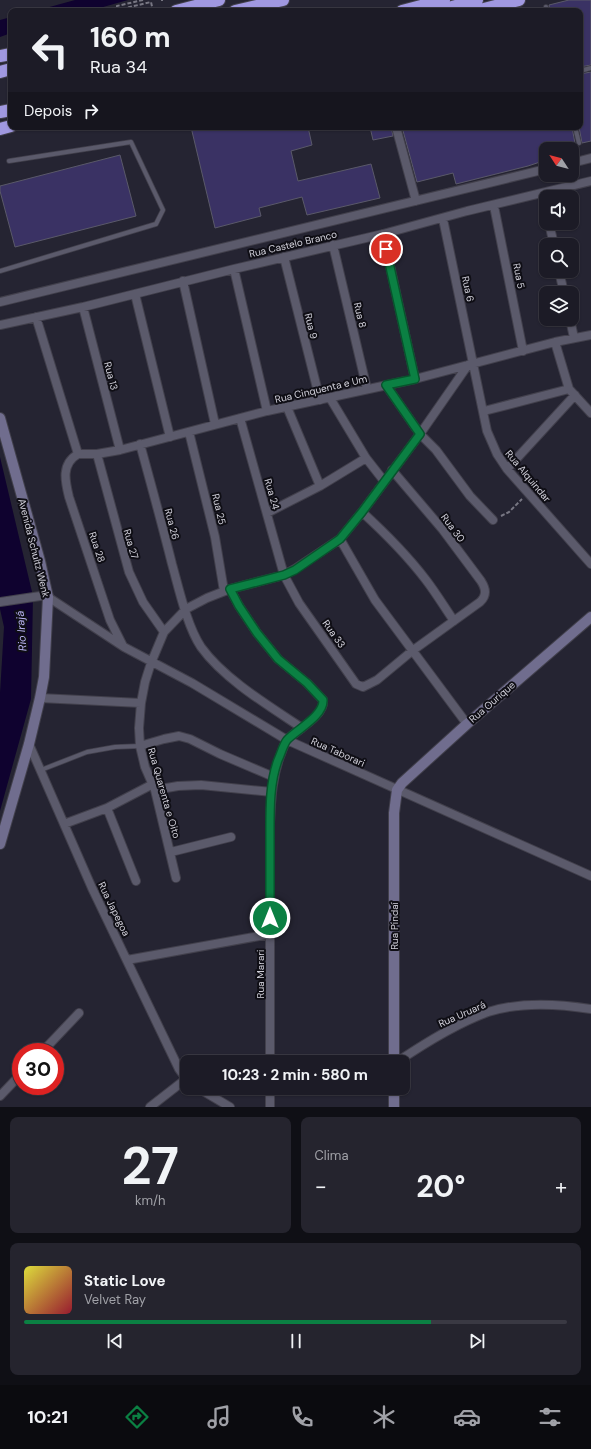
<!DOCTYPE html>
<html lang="pt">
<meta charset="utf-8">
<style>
:root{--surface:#1c1b26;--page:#25242e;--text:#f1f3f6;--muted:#a0a1a7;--line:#3a3943;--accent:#0b8043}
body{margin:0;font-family:"DM Sans",sans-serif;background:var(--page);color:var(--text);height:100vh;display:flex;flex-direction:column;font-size:15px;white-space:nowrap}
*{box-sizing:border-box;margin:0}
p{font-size:13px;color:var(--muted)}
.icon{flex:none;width:22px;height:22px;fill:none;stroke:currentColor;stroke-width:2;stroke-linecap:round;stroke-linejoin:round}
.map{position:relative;height:1107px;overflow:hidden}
.sheet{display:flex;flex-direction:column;gap:10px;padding:10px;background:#0f0f15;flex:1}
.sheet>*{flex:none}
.top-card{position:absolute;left:8px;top:8px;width:575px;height:122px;border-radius:8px;box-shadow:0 1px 3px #0004,0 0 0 1px var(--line);background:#1c1b26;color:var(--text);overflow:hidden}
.needle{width:26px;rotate:306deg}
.tools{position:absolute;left:539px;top:142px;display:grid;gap:8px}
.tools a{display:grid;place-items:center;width:40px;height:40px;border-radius:8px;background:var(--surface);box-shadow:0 1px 3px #0004,0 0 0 1px var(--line);font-size:20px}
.speed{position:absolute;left:12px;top:1043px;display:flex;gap:8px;font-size:20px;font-weight:700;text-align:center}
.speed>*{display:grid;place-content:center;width:52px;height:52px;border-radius:50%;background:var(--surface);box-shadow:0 1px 3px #0004,0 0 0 1px var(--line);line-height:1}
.speed .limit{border:6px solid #d22;background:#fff;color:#111}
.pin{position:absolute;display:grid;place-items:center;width:34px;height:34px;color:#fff;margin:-17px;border:2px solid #fff;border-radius:50%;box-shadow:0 1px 4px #0007}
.me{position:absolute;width:44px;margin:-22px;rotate:0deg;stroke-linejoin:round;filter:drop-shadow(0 0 3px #0008)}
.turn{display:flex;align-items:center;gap:14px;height:84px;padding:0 16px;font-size:18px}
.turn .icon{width:52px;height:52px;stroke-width:2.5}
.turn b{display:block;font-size:28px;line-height:34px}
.then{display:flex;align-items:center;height:38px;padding:0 16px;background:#0003;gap:8px;font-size:15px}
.big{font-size:30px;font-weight:700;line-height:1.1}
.sheet .tile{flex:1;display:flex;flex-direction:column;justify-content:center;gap:6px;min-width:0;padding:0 14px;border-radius:8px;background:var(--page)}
.sheet .dial{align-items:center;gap:0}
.dial b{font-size:52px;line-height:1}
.song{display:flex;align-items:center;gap:12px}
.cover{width:48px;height:48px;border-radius:6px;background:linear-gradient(135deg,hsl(60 70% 55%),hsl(350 70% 35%))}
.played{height:4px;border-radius:2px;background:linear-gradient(90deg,var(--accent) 75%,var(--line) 75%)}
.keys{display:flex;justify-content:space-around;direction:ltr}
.heat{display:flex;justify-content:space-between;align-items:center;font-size:22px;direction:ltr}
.sheet .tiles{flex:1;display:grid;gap:10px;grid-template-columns:1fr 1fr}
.tile:last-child{grid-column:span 2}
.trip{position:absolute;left:180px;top:1055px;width:230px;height:40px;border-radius:8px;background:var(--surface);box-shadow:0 1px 3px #0004,0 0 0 1px var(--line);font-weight:700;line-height:40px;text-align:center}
.tab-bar{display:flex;height:64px;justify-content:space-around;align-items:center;background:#0b0b0f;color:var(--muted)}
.tab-bar .icon{width:28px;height:28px}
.tab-bar .selected{color:var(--accent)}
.tab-bar b{font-size:18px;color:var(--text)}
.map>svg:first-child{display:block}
.water{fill:#0f022f}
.building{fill:#3a3264;stroke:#5a5969}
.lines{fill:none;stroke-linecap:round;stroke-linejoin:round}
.lane-casing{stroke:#42404c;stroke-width:5.5}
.street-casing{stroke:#42404c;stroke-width:10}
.secondary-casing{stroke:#42404c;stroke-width:12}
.highway-casing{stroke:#42404c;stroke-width:14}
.path{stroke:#787783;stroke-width:2;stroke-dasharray:4 2;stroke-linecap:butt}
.lane{stroke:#5b5a6b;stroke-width:4}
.street{stroke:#5b5a6b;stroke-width:8}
.secondary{stroke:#706d8e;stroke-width:10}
.highway{stroke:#a098e0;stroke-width:12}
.route-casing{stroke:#07532c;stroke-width:10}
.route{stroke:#0b8043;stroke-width:7}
.labels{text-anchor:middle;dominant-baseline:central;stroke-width:4;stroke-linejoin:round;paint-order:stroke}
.street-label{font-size:10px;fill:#d2d1db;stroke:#0f0e15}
.water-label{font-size:11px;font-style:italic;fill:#bdb7f8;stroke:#0f0e15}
</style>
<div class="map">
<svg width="591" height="1107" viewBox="0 0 591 1107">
<rect width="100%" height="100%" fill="#252432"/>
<path class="water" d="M75 0H128L89 11H35Z
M11 17V33L0 37V20Z
M0 457 33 596 31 699 0 811V693L4 627 0 609Z"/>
<path class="building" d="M569 0H591V65L580 67V11H550L549 5Z
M591 72V141L582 143 579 127H580V74Z
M191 127H308L312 145 291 151 298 181 371 164 380 198 307 215 302 197 259 208 261 216 215 228Z
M370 127H391L393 136 373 140Z
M402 127H572L576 149H546V160L528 166 456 184 453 173 417 182Z
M120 155 136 216 15 247 0 191V186Z"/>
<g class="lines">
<defs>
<path id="lane" d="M546 7 547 11
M580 71 591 68
M575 127 579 143
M0 271 156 224 163 210 131 142 9 161
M41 770 87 752 115 747 140 746"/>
<path id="street" d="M396 127 416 201
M572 163 591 158
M542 193 546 211
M494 206 523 351
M443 219 487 431 497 454 507 469 591 564
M549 223 554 245
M383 234 415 379
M333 245 367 389
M284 257 320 400
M234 269 267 411
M559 271 564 293
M183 281 215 424
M135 294 170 437
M0 302 546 169
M83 307 120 450
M36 317 78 454
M570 319 574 338
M0 325 83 307 234 269 383 234 467 211 591 181
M555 342 569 389 591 413
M386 385 420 434 436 450 470 496 493 520
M330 398 366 458 384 481
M287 407 320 486
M484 411 569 389
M240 418 284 575 299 603 356 684 363 687 377 680 412 651 480 602C487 595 486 589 481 581L443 530 392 470
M189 432 215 537 224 591
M140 444C151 484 162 524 172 564 179 589 187 626 201 647 224 679 269 706 302 728
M78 454H97L120 450 267 411 415 379 555 342 591 335
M78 454C61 464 65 481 69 497L110 620 123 646
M97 454 129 572 143 602 164 632
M507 469 575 395
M362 512C385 533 407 555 426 580 436 593 445 608 454 621
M267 513 320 486 366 458
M340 539 375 600 467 724
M230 589 239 606 257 633 278 659 307 683 323 700C325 716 296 730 287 740 285 743 283 748 282 751 272 775 271 799 270 824V1062
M48 597 124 647 192 683 287 740 591 876
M0 602 47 595
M40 698 141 703
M29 744 92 888 179 1069 187 1080
M140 746 164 739 179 736 190 739 220 754 274 777
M155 790 178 786 201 785 272 792
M107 808 136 881
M64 824 107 808 153 784
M171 852 231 837
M176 878 155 790 145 767 140 746 139 728 141 703 145 682 151 663 164 632 186 609 207 598 230 589 284 575 295 569 340 539 362 512 420 434 468 365
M127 960 270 934
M42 1052 79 1013
M397 1062C425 1043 455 1024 488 1012 519 1002 559 1004 591 1009
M198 1088 230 1107
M0 1096 21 1074
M150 1107 186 1079
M270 1107V1088"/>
<path id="secondary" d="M0 418 40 561 48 597 44 677 40 698 29 744 0 844
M394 1062V813L397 790 402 783 467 724 591 617
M394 1107V1088"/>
<path id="highway" d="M176 11 219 0
M235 11 283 0
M402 11 444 0
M438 11 477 0
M476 11 519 0
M0 56 11 54
M0 72 11 69
M0 112 11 110
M0 129 11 126"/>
</defs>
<use href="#lane" class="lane-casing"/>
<use href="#street" class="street-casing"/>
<use href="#secondary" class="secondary-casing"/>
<use href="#highway" class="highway-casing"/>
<path class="path" d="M143 0 117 6V10L151 2 153 11
M161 0H163
M501 516 509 512 522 499"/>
<use href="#lane" class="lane"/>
<use href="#street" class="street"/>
<use href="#secondary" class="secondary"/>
<use href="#highway" class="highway"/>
</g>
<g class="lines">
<defs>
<path id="route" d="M270 918C270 892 270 865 270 839 270 813 269 784 278 760 281 754 283 745 287 740 296 730 324 716 323 700L307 683 278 659 257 633 239 606 230 589 284 575 295 570 340 539 362 512 420 434 386 385 415 379 386 249"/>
</defs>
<use href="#route" class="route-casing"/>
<use href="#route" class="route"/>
</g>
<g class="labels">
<g class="street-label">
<text transform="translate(293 244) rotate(-13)">Rua Castelo Branco</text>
<text transform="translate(519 276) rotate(79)">Rua 5</text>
<text transform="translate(468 289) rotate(78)">Rua 6</text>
<text transform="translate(360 315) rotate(77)">Rua 8</text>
<text transform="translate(311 326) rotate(76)">Rua 9</text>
<text transform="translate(111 376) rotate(76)">Rua 13</text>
<text transform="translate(321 389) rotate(-13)">Rua Cinquenta e Um</text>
<text transform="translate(528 476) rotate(50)">Rua Alquindar</text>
<text transform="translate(272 494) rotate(74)">Rua 24</text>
<text transform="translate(219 509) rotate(77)">Rua 25</text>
<text transform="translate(172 524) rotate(75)">Rua 26</text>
<text transform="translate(453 528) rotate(53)">Rua 30</text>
<text transform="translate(131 544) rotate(74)">Rua 27</text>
<text transform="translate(97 547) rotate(72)">Rua 28</text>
<text transform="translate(34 548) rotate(76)">Avenida Schultz Wenk</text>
<text transform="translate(334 634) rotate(55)">Rua 33</text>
<text transform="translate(492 702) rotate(-41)">Rua Ourique</text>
<text transform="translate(338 752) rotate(24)">Rua Taborari</text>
<text transform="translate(164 793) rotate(74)">Rua Quarenta e Oito</text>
<text transform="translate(114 909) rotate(64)">Rua Japegoa</text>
<text transform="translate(394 926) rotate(-90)">Rua Pindaí</text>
<text transform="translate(260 974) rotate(-90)">Rua Marari</text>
<text transform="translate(462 1014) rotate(-24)">Rua Uruará</text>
</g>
<g class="water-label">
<text transform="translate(21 631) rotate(-94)">Rio Irajá</text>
</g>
</g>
</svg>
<div class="tools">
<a><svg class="needle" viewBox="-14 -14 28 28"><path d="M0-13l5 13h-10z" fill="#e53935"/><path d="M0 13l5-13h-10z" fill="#a0a1a7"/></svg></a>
<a><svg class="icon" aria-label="sound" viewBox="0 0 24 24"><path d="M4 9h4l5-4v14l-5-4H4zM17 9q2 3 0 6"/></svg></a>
<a><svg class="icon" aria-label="search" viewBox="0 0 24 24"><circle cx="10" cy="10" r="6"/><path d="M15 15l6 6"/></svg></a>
<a><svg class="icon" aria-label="layers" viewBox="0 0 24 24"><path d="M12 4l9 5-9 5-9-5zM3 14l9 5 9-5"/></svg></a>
</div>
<div class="speed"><div class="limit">30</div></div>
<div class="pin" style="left:386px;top:249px;background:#d93025"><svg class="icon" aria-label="arrive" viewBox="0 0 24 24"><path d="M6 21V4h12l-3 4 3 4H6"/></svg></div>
<svg class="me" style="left:270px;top:918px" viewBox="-20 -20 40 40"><circle r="17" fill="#0b8043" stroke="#fff" stroke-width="3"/><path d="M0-11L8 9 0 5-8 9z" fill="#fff"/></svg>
<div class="trip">10:23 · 2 min · 580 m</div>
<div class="top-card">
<div class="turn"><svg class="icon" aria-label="left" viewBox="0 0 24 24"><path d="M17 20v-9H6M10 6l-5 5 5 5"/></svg><div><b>160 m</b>Rua 34</div></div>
<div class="then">Depois<svg class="icon" aria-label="right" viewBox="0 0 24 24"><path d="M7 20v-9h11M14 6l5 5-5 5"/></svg></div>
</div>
</div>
<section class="sheet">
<div class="tiles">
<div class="tile dial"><b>27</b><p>km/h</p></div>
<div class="tile"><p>Clima</p>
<div class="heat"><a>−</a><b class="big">20°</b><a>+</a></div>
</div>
<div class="tile">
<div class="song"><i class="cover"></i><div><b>Static Love</b><p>Velvet Ray</p></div></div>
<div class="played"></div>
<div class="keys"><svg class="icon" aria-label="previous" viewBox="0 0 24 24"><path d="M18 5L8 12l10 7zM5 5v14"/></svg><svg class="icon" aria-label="pause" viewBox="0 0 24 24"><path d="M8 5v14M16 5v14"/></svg><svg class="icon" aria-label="next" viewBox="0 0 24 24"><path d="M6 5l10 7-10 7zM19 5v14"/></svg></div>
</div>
</div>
</section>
<nav class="tab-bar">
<b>10:21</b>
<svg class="icon selected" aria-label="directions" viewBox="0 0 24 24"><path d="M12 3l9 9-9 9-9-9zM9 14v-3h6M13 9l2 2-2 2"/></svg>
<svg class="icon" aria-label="music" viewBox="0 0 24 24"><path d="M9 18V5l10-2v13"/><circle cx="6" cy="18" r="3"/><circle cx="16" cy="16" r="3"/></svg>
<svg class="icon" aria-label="phone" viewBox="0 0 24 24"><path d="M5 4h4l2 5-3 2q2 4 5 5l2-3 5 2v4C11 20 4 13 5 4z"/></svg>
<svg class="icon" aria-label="climate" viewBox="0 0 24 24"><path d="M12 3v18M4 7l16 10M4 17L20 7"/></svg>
<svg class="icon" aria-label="car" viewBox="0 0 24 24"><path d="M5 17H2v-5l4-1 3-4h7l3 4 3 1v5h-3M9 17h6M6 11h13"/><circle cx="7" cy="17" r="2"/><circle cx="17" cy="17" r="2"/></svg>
<svg class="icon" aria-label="filters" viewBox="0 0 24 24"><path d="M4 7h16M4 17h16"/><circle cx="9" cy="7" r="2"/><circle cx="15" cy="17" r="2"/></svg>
</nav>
